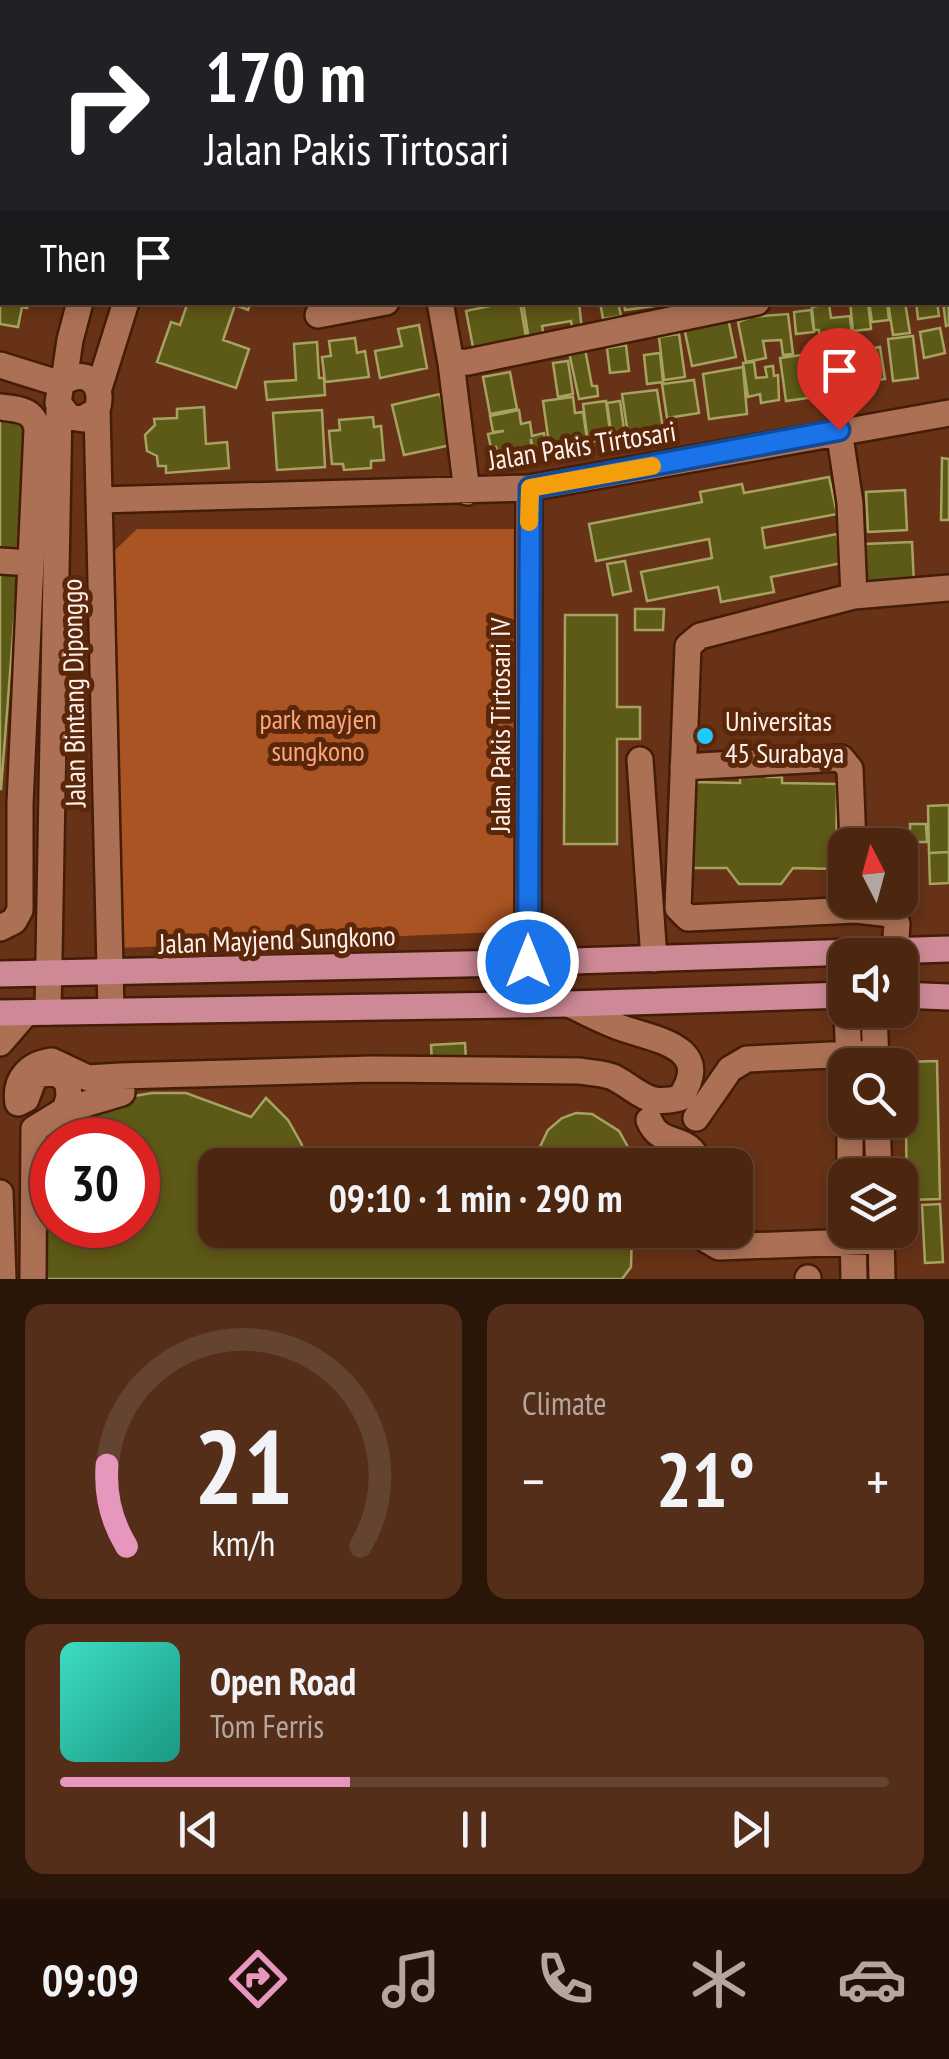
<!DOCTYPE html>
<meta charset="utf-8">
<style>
:root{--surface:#4d2610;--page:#542e19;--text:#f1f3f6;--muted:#b3a59f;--line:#644330;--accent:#e797bd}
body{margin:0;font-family:"PT Sans Narrow",sans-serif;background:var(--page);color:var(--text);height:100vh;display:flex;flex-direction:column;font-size:38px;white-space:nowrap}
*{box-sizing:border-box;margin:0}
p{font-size:32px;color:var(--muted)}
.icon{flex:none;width:55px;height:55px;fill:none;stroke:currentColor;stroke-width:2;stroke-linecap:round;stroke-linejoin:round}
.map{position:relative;height:1279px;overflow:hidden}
.sheet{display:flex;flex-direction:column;gap:25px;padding:25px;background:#2a1509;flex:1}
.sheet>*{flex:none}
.hud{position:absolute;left:0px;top:0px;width:950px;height:305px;box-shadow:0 5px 15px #0003,0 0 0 2px var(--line);background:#202124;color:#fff;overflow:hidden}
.needle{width:65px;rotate:354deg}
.buttons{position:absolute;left:828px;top:828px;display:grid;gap:20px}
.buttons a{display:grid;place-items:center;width:90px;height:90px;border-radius:20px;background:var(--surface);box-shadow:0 5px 15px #0003,0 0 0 2px var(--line);font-size:50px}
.speed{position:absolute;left:30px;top:1118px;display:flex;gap:20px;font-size:50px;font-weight:700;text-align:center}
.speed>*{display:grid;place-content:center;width:130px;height:130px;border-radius:50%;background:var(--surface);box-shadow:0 5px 15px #0003,0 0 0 2px var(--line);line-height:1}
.speed .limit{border:15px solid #d22;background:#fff;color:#111}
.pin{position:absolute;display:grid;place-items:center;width:85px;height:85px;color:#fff;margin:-102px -42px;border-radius:50% 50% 50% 0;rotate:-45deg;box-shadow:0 0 10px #0007}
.pin .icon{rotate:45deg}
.me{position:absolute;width:110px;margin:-55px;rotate:0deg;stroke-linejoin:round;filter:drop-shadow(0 0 8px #0008)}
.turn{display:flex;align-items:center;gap:35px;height:210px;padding:0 40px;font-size:45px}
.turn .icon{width:130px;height:130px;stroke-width:2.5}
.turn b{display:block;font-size:70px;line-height:85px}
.then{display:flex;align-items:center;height:95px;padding:0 40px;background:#0003;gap:20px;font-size:38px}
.big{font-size:75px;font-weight:700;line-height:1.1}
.sheet .widget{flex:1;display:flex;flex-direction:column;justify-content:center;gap:15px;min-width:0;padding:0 35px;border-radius:20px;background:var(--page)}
.sheet .dial{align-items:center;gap:0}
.dial svg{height:260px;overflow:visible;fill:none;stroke:var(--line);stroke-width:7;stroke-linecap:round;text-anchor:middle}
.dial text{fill:var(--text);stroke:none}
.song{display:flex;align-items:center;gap:30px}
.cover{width:120px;height:120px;border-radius:15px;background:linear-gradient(135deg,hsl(170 70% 55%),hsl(170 70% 35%))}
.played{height:10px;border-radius:5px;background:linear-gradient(90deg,var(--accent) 35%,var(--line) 35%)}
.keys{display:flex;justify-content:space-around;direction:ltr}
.heat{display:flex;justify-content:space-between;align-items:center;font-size:55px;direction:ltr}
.sheet .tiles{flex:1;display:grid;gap:25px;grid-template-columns:1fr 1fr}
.widget:last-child{grid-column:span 2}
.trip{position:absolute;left:198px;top:1148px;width:555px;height:100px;border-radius:20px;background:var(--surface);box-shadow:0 5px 15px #0003,0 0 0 2px var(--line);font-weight:700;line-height:100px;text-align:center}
.menu{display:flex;height:160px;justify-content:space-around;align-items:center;background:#1f0f06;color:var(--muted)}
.menu .icon{width:70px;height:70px}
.menu .active{color:var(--accent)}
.menu b{font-size:45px;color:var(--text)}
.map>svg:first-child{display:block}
.green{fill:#aa5323}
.building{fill:#5d5916;stroke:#a6a362;stroke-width:2.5;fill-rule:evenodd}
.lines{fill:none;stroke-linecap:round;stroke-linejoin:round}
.minor-casing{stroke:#441c07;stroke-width:30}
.major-casing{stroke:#441c07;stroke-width:30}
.minor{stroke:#ac7155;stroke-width:25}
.major{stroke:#cd8996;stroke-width:25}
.route-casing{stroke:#114b97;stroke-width:25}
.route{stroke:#1a73e8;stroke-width:18}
.slow{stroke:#f59e0b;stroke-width:18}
.poi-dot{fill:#22c9fd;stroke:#5b270a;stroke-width:4}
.labels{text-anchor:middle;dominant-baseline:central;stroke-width:10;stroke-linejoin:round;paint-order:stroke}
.street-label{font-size:28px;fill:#fef0ea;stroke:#5b270a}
.park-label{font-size:28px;fill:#fca67d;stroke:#5b270a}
.poi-label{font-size:28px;fill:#fef0ea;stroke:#5b270a;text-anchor:start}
</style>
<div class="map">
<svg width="949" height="1279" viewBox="0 0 949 1279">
<rect width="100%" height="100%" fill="#673216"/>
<path class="green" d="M137 529H525L519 931 119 948 114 551Z"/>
<path class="building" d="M0 0 30 2H2L0 42Z
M475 0H519V2H475Z
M703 0H741V2H703Z
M0 50 2 51V108H0Z
M0 260 2 302H28L27 308 22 307 18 327 0 324Z
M948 280 949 325 946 326 943 302H948Z
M188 302H251L248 310 235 305 223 340 249 349 236 388 157 362 171 322 180 325Z
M509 302H520L526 337 473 347 466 311Z
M579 302 582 331 573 332 571 321 542 326 544 338 529 340 523 303Z
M600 302H618L621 316 603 319Z
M624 302H655V306L625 310Z
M850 302H868L871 329 853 331Z
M869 302H887L889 320 872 322Z
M888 302H905L910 333 893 335Z
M916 302H937L939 316 918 319Z
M829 304 831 318 850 316 852 335 820 339 819 330H814L812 307Z
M811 310 814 332 796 334 794 312Z
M788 314 793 354 783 355 781 340 763 341 766 358 746 362 738 322 751 317Z
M728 318 736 357 692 366 684 327Z
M419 325 427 368 380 378 375 351 402 346 398 329Z
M940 328 945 353 924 358 920 332Z
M679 334 685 377 664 380 659 337Z
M913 336 918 378 893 381 888 339Z
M355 338 357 353 365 351 369 377 325 382 322 357 331 356 329 341Z
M317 342 319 378H324L325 395 267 400 265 382 296 380 294 344Z
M626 345 629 371 610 373 607 348Z
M880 347 885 379 866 382 861 350Z
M585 349 592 386H597L598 396 579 399 569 352Z
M840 351 844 379 827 382 823 353Z
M855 351 860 385 848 386 843 352Z
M660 353 663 382 647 384 644 355Z
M816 353 822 396 786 401 780 358Z
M568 361 573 394 558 397 553 363Z
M754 362 756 378 767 377 765 367 773 366 774 376 778 375 779 400 761 403 760 394 748 397 743 363Z
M743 367 747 414 709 419 703 374Z
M510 372 517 409 490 414 483 377Z
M694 380 699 413 667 418 662 384Z
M657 390 663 429 628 434 622 394Z
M440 394 451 445 404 455 392 405Z
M573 397 575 413 583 412 588 446 550 451 543 401Z
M606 401 611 439 588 442 583 404Z
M620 401 625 436 612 438 607 403Z
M204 407 206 444 227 442 229 468 166 473V466H158L157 456 147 451 145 435 155 425 154 419 177 418V409Z
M322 410 325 467 277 470 273 413Z
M519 410 521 424 530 422 532 436 544 433 547 454 534 456 531 439V456L499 462 496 447 491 448 488 434 504 431 493 432 490 416Z
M0 417 27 427 17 558 0 557Z
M373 417 374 427 381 426 384 460 371 461V468L344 470 343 464H332L329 431 340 430 339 420Z
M942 458 949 459V520H941Z
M829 477 837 514 762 528 765 548 837 534 842 563 771 577 774 592 721 602 718 587 647 601 641 572 712 558 709 539 596 561 589 524 702 502 700 492 742 484 744 493Z
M905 490 907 530 868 532 866 492Z
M912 542 914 584 866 586 864 544Z
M625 561 631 591 613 595 607 564Z
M0 570 18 571 1 789H0Z
M635 609H664L663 630H635Z
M565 615H617V707H640V739H617V844H564Z
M755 768H767V777H782V783L837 784 836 869 793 868 781 884H739L727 868H690L691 782 740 783V777H755Z
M949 805V852L929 853 928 806Z
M910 824H926L927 842H910Z
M949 852V883L930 884 929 853Z
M900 862H909L908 880 900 879Z
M465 1043 467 1077 433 1080 431 1045Z
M937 1061 940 1199 907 1200 905 1062Z
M152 1093H186L251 1117 266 1098 288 1120 301 1143 310 1165H215V1230H632L631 1267 622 1279H44L41 1177 48 1144 62 1128 90 1111 122 1098ZM52 1140H138V1225H52Z
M576 1113 592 1114 619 1131 628 1147 629 1165H539L538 1151 548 1130 562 1118Z
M863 1174 845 1175V1208H832L830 1175Z
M940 1204 943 1262 925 1263 922 1205Z"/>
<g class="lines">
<defs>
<path id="minor" d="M393 0V2
M167 2 168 0
M222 2 223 0
M948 22 949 21
M948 157H949
M948 263H949
M440 302 451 363 467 492
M318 315 386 302
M451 363 468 362 757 302
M0 365 61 384
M64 381 70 340 80 302
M99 388 126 302
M0 407C17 409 34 409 37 429L20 804V910L14 921 0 928
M97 410 83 419 69 417 58 403 61 384C84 366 106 383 97 410L111 1011
M839 430 850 503 854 596 700 636 688 646 678 908 688 918 856 910 891 914 897 924 895 950
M99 500 529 488 949 413
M0 561 30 563
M854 596 949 588
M640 760 654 959
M683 767 841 758 850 769 853 845
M528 962 529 488
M847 1010 849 1065
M874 1010 876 1065
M48 1012 59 407
M0 1043 26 1013
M65 1110 69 1097 68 1083 57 1072 35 1075 26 1099 18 1103C14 1079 29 1064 52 1061L88 1078 120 1076
M696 1118 730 1069 747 1059 875 1053
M649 1120C661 1150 689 1131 700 1165
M850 1120V1175
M877 1120 879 1175
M0 1193 3 1279
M704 1230 707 1240 719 1247 881 1241
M853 1230 854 1279
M881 1230 882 1279
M808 1278V1279
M33 1279 34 1129 65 1110 122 1093 120 1076 372 1069 580 1071C591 1073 603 1073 613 1077 640 1091 646 1107 680 1098 715 1046 655 1040 619 1027 602 1021 585 1012 569 1004"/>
<path id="major" d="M0 974 509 963 949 949
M900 995 949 997
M0 1013 569 1004 845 995"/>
</defs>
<use href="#minor" class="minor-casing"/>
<use href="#major" class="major-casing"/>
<use href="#minor" class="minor"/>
<use href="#major" class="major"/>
</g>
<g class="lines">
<defs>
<path id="route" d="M528 962 530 488 839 430"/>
</defs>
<use href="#route" class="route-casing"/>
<use href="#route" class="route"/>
<path class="slow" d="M529 522 530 488 652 466"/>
</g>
<circle class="poi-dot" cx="705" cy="736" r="10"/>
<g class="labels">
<g class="street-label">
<text transform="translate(582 445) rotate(-9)">Jalan Pakis Tirtosari</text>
<text transform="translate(73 693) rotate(-91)">Jalan Bintang Diponggo</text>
<text transform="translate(499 725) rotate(-90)">Jalan Pakis Tirtosari IV</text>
<text transform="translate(277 939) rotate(-2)">Jalan Mayjend Sungkono</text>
</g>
<g class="park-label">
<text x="318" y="718">park mayjen<tspan x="318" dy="32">sungkono</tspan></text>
</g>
<g class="poi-label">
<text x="725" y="720">Universitas<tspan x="725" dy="32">45 Surabaya</tspan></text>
</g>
</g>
</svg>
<div class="buttons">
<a><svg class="needle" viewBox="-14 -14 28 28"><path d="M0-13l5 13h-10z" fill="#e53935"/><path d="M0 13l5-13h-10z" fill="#b3a59f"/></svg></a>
<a><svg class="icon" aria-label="sound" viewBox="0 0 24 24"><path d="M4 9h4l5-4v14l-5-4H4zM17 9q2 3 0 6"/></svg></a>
<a><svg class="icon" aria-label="search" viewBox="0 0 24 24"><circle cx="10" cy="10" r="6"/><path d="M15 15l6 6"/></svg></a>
<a><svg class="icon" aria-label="layers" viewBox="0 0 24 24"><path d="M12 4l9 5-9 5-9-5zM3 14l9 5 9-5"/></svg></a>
</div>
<div class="speed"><div class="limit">30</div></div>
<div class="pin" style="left:839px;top:430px;background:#d93025"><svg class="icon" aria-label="arrive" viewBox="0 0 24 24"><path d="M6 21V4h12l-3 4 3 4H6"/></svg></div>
<svg class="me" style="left:528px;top:962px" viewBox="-20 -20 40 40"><circle r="17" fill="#1a73e8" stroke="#fff" stroke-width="3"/><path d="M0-11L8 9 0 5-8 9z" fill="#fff"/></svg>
<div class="trip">09:10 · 1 min · 290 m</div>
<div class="hud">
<div class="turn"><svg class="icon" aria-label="right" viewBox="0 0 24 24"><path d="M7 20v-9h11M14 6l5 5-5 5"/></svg><div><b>170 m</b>Jalan Pakis Tirtosari</div></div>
<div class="then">Then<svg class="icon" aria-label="arrive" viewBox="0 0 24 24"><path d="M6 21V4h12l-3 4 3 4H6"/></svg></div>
</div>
</div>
<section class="sheet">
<div class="tiles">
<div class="widget dial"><svg viewBox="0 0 100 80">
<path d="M14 69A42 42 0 1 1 86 69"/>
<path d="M14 69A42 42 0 0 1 8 44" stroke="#e797bd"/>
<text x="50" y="56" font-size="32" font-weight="700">21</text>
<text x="50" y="72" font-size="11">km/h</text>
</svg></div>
<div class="widget"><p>Climate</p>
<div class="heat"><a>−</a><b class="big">21°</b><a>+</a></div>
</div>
<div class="widget">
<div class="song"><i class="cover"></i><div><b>Open Road</b><p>Tom Ferris</p></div></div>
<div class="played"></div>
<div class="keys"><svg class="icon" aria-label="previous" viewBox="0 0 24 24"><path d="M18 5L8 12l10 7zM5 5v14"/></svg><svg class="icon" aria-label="pause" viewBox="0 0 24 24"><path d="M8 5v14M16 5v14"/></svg><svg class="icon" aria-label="next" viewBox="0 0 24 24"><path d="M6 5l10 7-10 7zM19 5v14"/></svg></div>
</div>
</div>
</section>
<nav class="menu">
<b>09:09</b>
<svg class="icon active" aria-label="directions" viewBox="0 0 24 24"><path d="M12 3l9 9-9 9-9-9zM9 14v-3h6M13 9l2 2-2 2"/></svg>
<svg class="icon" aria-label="music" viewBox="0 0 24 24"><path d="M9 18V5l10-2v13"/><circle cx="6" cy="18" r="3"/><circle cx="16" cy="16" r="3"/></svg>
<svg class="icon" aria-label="phone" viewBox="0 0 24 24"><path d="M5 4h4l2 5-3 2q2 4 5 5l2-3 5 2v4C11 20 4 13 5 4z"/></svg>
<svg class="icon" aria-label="climate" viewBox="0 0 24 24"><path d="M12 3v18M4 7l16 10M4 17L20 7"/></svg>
<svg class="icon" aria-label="car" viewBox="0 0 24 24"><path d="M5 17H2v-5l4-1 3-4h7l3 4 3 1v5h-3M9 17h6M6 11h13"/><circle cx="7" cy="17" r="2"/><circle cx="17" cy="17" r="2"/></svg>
</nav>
